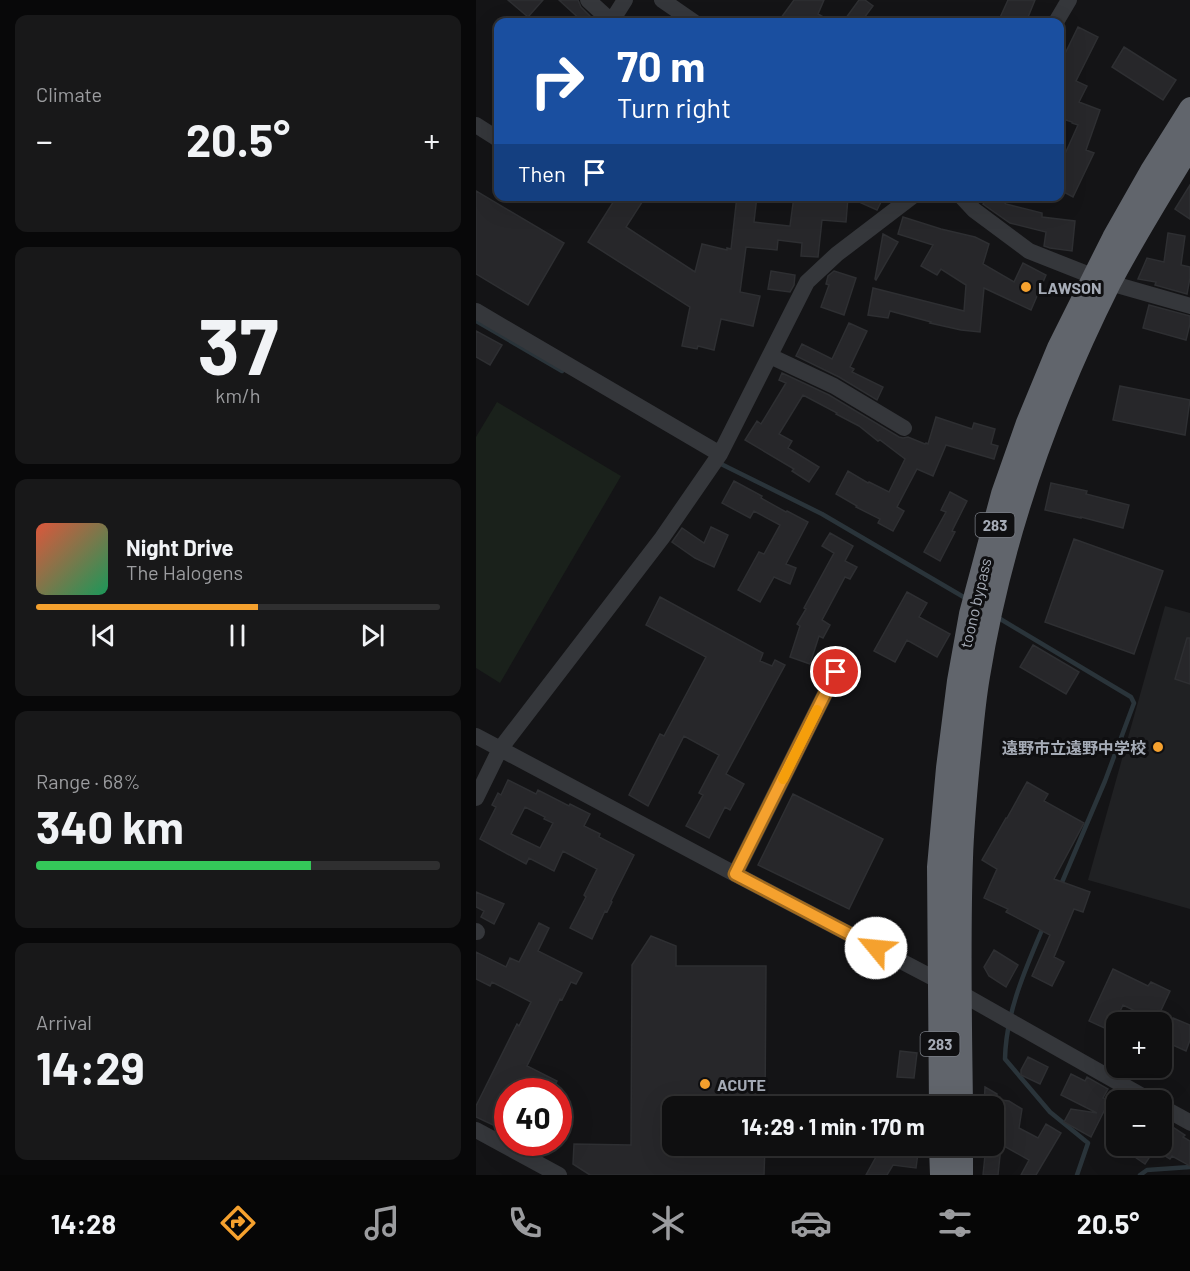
<!DOCTYPE html>
<meta charset="utf-8">
<style>
:root{--surface:#0f0f10;--page:#181819;--text:#f1f3f6;--muted:#9b9c9f;--line:#2f2f30;--accent:#f5a12e}
body{margin:0;font-family:Barlow,"Noto Sans JP",sans-serif;background:var(--page);color:var(--text);height:100vh;display:flex;flex-direction:column;font-size:22px;white-space:nowrap}
*{box-sizing:border-box;margin:0}
p{font-size:20px;color:var(--muted)}
.icon{flex:none;width:33px;height:33px;fill:none;stroke:currentColor;stroke-width:2;stroke-linecap:round;stroke-linejoin:round}
.map{position:relative;flex:1;overflow:hidden}
.side{display:flex;flex-direction:column;gap:15px;padding:15px;background:#080809;width:476px}
.side>*{flex:none}
.guide{position:absolute;left:18px;top:18px;width:570px;height:183px;border-radius:12px;box-shadow:0 6px 24px #0002,0 0 0 2px var(--line);background:#1a4fa0;color:#fff;overflow:hidden}
.buttons{position:absolute;left:630px;top:1012px;display:grid;gap:12px}
.buttons a{display:grid;place-items:center;width:66px;height:66px;border-radius:12px;background:var(--surface);box-shadow:0 6px 24px #0002,0 0 0 2px var(--line);font-size:30px}
.speed{position:absolute;left:18px;top:1078px;display:flex;gap:12px;font-size:30px;font-weight:700;text-align:center}
.speed>*{display:grid;place-content:center;width:78px;height:78px;border-radius:50%;background:var(--surface);box-shadow:0 6px 24px #0002,0 0 0 2px var(--line);line-height:1}
.speed .limit{border:9px solid #d22;background:#fff;color:#111}
.pin{position:absolute;display:grid;place-items:center;width:51px;height:51px;color:#fff;margin:-26px;border:3px solid #fff;border-radius:50%;box-shadow:0 2px 6px #0007}
.me{position:absolute;width:66px;margin:-33px;rotate:298deg;stroke-linejoin:round;filter:drop-shadow(0 0 4px #0008)}
.turn{display:flex;align-items:center;gap:21px;height:126px;padding:0 24px;font-size:27px}
.turn .icon{width:78px;height:78px;stroke-width:2.5}
.turn b{display:block;font-size:42px;line-height:51px}
.then{display:flex;align-items:center;height:57px;padding:0 24px;background:#0003;gap:12px;font-size:22px}
.big{font-size:45px;font-weight:700;line-height:1.1}
.side .widget{flex:1;display:flex;flex-direction:column;justify-content:center;gap:9px;min-width:0;padding:0 21px;border-radius:12px;background:var(--page)}
.side .dial{align-items:center;gap:0}
.dial b{font-size:78px;line-height:1}
.song{display:flex;align-items:center;gap:18px}
.cover{width:72px;height:72px;border-radius:9px;background:linear-gradient(135deg,hsl(10 70% 55%),hsl(150 70% 35%))}
.played{height:6px;border-radius:3px;background:linear-gradient(90deg,var(--accent) 55%,var(--line) 55%)}
.keys{display:flex;justify-content:space-around;direction:ltr}
.heat{display:flex;justify-content:space-between;align-items:center;font-size:33px;direction:ltr}
.charge{height:9px;border-radius:4px;background:linear-gradient(90deg,#34c759 68%,var(--line) 0)}
.trip{position:absolute;left:186px;top:1096px;width:342px;height:60px;border-radius:12px;background:var(--surface);box-shadow:0 6px 24px #0002,0 0 0 2px var(--line);font-weight:700;line-height:60px;text-align:center}
.tab-bar{display:flex;height:96px;justify-content:space-around;align-items:center;background:#060606;color:var(--muted)}
.tab-bar .icon{width:42px;height:42px}
.tab-bar .current{color:var(--accent)}
.tab-bar b{font-size:27px;color:var(--text)}
main{display:flex;flex:1;min-height:0}
.map>svg:first-child{display:block}
.built{fill:#202123}
.pitch{fill:#1a211b}
.lines{fill:none;stroke-linecap:round;stroke-linejoin:round}
.stream{stroke:#2a343a;stroke-width:4.5}
.building{fill:#27272a;stroke:#2e2f32;stroke-width:1.5;fill-rule:evenodd}
.minor{stroke:#35373b;stroke-width:16}
.highway{stroke:#61656c;stroke-width:24}
.route-casing{stroke:#9f691e;stroke-width:15}
.route{stroke:#f5a12e;stroke-width:10}
.slow{stroke:#f59e0b;stroke-width:10}
.poi-dot{fill:#f5a12e;stroke:#0f0f11;stroke-width:2}
.labels{text-anchor:middle;dominant-baseline:central;stroke-width:6;stroke-linejoin:round;paint-order:stroke}
.shield{fill:#0f0f11;stroke:#797d85;stroke-width:1.5}
.shield-label{font-size:15px;font-weight:bold;fill:#a6acb7}
.poi-label{font-size:16px;font-weight:bold;fill:#a6acb7;stroke:#0f0f11;text-anchor:start}
.street-label{font-size:16px;fill:#a6acb7;stroke:#0f0f11}
</style>
<main>
<section class="side">
<div class="widget"><p>Climate</p>
<div class="heat"><a>−</a><b class="big">20.5°</b><a>+</a></div>
</div>
<div class="widget dial"><b>37</b><p>km/h</p></div>
<div class="widget">
<div class="song"><i class="cover"></i><div><b>Night Drive</b><p>The Halogens</p></div></div>
<div class="played"></div>
<div class="keys"><svg class="icon" aria-label="previous" viewBox="0 0 24 24"><path d="M18 5L8 12l10 7zM5 5v14"/></svg><svg class="icon" aria-label="pause" viewBox="0 0 24 24"><path d="M8 5v14M16 5v14"/></svg><svg class="icon" aria-label="next" viewBox="0 0 24 24"><path d="M6 5l10 7-10 7zM19 5v14"/></svg></div>
</div>
<div class="widget"><p>Range · 68%</p><b class="big">340 km</b><div class="charge"></div></div>
<div class="widget"><p>Arrival</p><b class="big">14:29</b></div>
</section>
<div class="map">
<svg width="715" height="1175" viewBox="0 0 715 1175">
<rect width="100%" height="100%" fill="#141416"/>
<path class="built" d="M689 606 714 613V909L612 880Z"/>
<path class="pitch" d="M21 402 145 476 24 683 0 668V437Z"/>
<g class="lines">
<path class="stream" d="M0 321 86 371
M243 463 346 514 491 599
M521 617 655 697 658 703 629 781 584 887
M568 925C550 968 530 1011 529 1059L574 1112 612 1143 601 1175
M664 1175 671 1170 715 1167"/>
</g>
<path class="building" d="M32 0H67L52 17Z
M83 0H102L105 7 114 16 107 22Z
M318 0H348L342 14 356 22H302Z
M383 0H389L397 6 385 22H367Z
M532 0H559L550 22H522Z
M602 27 622 37 600 81 611 86 603 102 624 110 610 150 618 153 597 197 584 190V165L602 125 596 123V122L584 118V64Z
M648 47 700 80 687 100 636 67Z
M714 185V219L699 209Z
M0 191 88 243 52 305 0 274Z
M141 196H170L150 227 219 272 226 244 251 250V248L255 249 261 196H281L278 222 313 226H314L318 196H408L401 210 372 197 370 222 346 220 342 257 325 256 326 243 302 240 301 250 270 247 264 292 284 296 277 326 245 319 238 350 222 346 221 349 206 346 214 307 112 242Z
M513 196H521L530 204 566 213V217L599 221 596 251 574 248 568 246 570 232 534 223 507 204Z
M427 217 465 229 499 237 513 244 507 264 538 282 547 263 570 275 555 310 508 288 504 332 485 330 454 323 455 322 414 311 412 318 392 315 397 288 488 311 490 285 465 269 461 275 445 266 457 245 422 234Z
M692 233 709 236 705 265 714 267V278L711 294 679 285 680 282 662 279 671 258 688 262Z
M407 234 422 242 400 280 399 279Z
M295 271 319 275 318 285 314 292 292 289Z
M358 271 380 278 368 315 345 307 353 285 350 284 352 276Z
M673 305 714 316V324L710 340 667 328Z
M373 323 391 331 374 367 378 369 376 372 407 387 401 400 363 377 320 356 326 344 356 359Z
M0 331 26 345 14 365 0 357Z
M306 373 353 395 423 437 427 438 432 437 449 444 450 443 452 444 460 417 496 429 498 423 519 429 515 444 522 446 518 459 470 445 457 476 441 469 421 507 428 511 417 531 402 523 404 519 380 507 381 506 360 494 372 471 392 483 393 482 413 492 429 459 404 440 402 441 383 426 360 414 361 413 327 395 303 434 316 441 312 448 343 467 333 482 316 471 318 469 269 440 281 421 285 424 310 383 303 380Z
M644 386 714 400 709 435 637 420Z
M258 481 286 496 285 498 310 512 311 511 332 522 310 564 320 568 314 584 298 577 284 602 262 590 283 552 288 554 304 525 278 511 274 518 246 503Z
M575 483 611 491 610 494 653 505 647 528 605 517V518L569 510Z
M474 492 491 501 476 531 479 532 464 561 448 552 470 512 465 510Z
M235 527 252 535 238 567 219 558 196 542 206 528 228 543Z
M354 533 377 546 369 561 381 567 374 579 369 577 346 620 354 625 347 638 343 636 334 664 314 657 324 626 321 624 330 609 328 608 358 553 346 546Z
M598 539 687 571 658 654 569 622Z
M431 592 451 603 443 617 474 634 461 657 431 640 419 662 398 651Z
M184 597 287 653 284 661 296 666 299 660 309 665 250 774 268 784 254 810 249 807 233 838 210 826 227 795 223 793 243 755 208 736 172 806 153 795 184 734 188 736 230 657 170 625Z
M711 638H714V684L699 679Z
M557 645 603 672 590 694 544 667Z
M32 780 60 794 62 790 93 806 94 804 114 814 108 826 124 834 123 837 158 855 135 901 136 902 131 912 129 911 116 939 94 928 110 897 108 895 121 869 87 851 78 871 53 858 50 864 4 839 20 807 16 805 22 793 25 795ZM49 807 69 817 68 819 77 823 64 848 35 834Z
M551 782 572 794 568 801 608 823 578 879 614 892 607 912 598 909 578 957 588 962 576 986 556 976 574 935 530 912 532 909 508 898 521 869 506 860 530 818H531Z
M317 794 407 839 373 909 282 865Z
M0 892 28 904 18 924 5 917 8 911 0 907Z
M63 923 73 928 62 951 106 973 100 984 95 982 86 1000 84 999 51 1066 81 1081 75 1092H32V1132L0 1117V1106L41 1024 43 1026 55 1002 16 982 14 986 0 979V952L30 967 34 958 43 962Z
M175 936 200 946V966H290L289 1107H196V1146H289L288 1175H114L97 1164 98 1144 155 1145 156 965Z
M518 950 542 965 530 987 513 976 508 967Z
M637 969 672 986 675 982 694 991 680 1021 647 1005 635 1031 613 1021Z
M697 1018 714 1025V1040L710 1051 688 1041Z
M424 1051 441 1053 438 1078 421 1077Z
M552 1057 572 1067 564 1084 545 1075V1070Z
M595 1074 609 1081 611 1077 632 1089 627 1098 633 1101 615 1137 588 1122 595 1109 621 1113 585 1095Z
M509 1087 521 1094 520 1108 508 1107Z
M525 1100 533 1101 546 1109 543 1128 562 1138 570 1124 585 1133 560 1175H545L553 1160 519 1141Z
M686 1120 709 1135 707 1137 714 1141V1166L696 1156 694 1159 686 1154Z
M406 1146H421L419 1150 442 1153 440 1168 417 1165 411 1175H390Z
M510 1146H525L522 1175H507Z
M643 1146H681L669 1164Z"/>
<g class="lines">
<path class="minor" d="M112 0 135 21
M186 0 218 22
M135 22 149 0
M580 22 593 0
M0 125 22 139
M485 196 498 210 553 251 634 283 715 306
M0 311 244 454
M294 356 358 386 428 428
M0 736 259 874 463 981 675 1101
M0 798 24 749 186 538 244 454 331 282 361 254 437 196
M259 874 360 672
M0 931 1 932
M686 1107 715 1123
M0 1130 83 1175"/>
<path class="highway" d="M465 1107 463 867 472 768 483 681 495 614 527 494 552 423 583 348 638 238 676 171 715 109
M485 1107C484 1024 482 941 485 858 486 826 489 794 492 762 495 734 497 705 502 676 524 539 571 407 633 283 658 235 687 189 715 143
M465 1146 466 1175
M485 1146V1175"/>
</g>
<g class="lines">
<defs>
<path id="route" d="M360 672 259 874 400 948"/>
</defs>
<use href="#route" class="route-casing"/>
<use href="#route" class="route"/>
<path class="slow" d="M307 779 341 710"/>
</g>
<g class="poi-dot">
<circle cx="550" cy="287" r="6"/>
<circle cx="682" cy="747" r="6"/>
<circle cx="229" cy="1084" r="6"/>
</g>
<g class="labels">
<g class="shield">
<rect x="499.5" y="513" width="39" height="24" rx="4.5"/>
<rect x="444.5" y="1032" width="39" height="24" rx="4.5"/>
</g>
<g class="shield-label">
<text x="519" y="525">283</text>
<text x="464" y="1044">283</text>
</g>
<g class="poi-label">
<text x="562" y="287">LAWSON</text>
<text x="670" y="747" text-anchor="end">遠野市立遠野中学校</text>
<text x="241" y="1084">ACUTE</text>
</g>
<g class="street-label">
<text transform="translate(499 603) rotate(-77)">toono bypass</text>
</g>
</g>
</svg>
<div class="buttons">
<a>+</a>
<a>−</a>
</div>
<div class="speed"><div class="limit">40</div></div>
<div class="pin" style="left:360px;top:672px;background:#d93025"><svg class="icon" aria-label="arrive" viewBox="0 0 24 24"><path d="M6 21V4h12l-3 4 3 4H6"/></svg></div>
<svg class="me" style="left:400px;top:948px" viewBox="-20 -20 40 40"><circle r="19" fill="#fff"/><path d="M0-13L10 11 0 6-10 11z" fill="#f5a12e"/></svg>
<div class="trip">14:29 · 1 min · 170 m</div>
<div class="guide">
<div class="turn"><svg class="icon" aria-label="right" viewBox="0 0 24 24"><path d="M7 20v-9h11M14 6l5 5-5 5"/></svg><div><b>70 m</b>Turn right</div></div>
<div class="then">Then<svg class="icon" aria-label="arrive" viewBox="0 0 24 24"><path d="M6 21V4h12l-3 4 3 4H6"/></svg></div>
</div>
</div>
</main>
<nav class="tab-bar">
<b>14:28</b>
<svg class="icon current" aria-label="directions" viewBox="0 0 24 24"><path d="M12 3l9 9-9 9-9-9zM9 14v-3h6M13 9l2 2-2 2"/></svg>
<svg class="icon" aria-label="music" viewBox="0 0 24 24"><path d="M9 18V5l10-2v13"/><circle cx="6" cy="18" r="3"/><circle cx="16" cy="16" r="3"/></svg>
<svg class="icon" aria-label="phone" viewBox="0 0 24 24"><path d="M5 4h4l2 5-3 2q2 4 5 5l2-3 5 2v4C11 20 4 13 5 4z"/></svg>
<svg class="icon" aria-label="climate" viewBox="0 0 24 24"><path d="M12 3v18M4 7l16 10M4 17L20 7"/></svg>
<svg class="icon" aria-label="car" viewBox="0 0 24 24"><path d="M5 17H2v-5l4-1 3-4h7l3 4 3 1v5h-3M9 17h6M6 11h13"/><circle cx="7" cy="17" r="2"/><circle cx="17" cy="17" r="2"/></svg>
<svg class="icon" aria-label="filters" viewBox="0 0 24 24"><path d="M4 7h16M4 17h16"/><circle cx="9" cy="7" r="2"/><circle cx="15" cy="17" r="2"/></svg>
<b>20.5°</b>
</nav>
